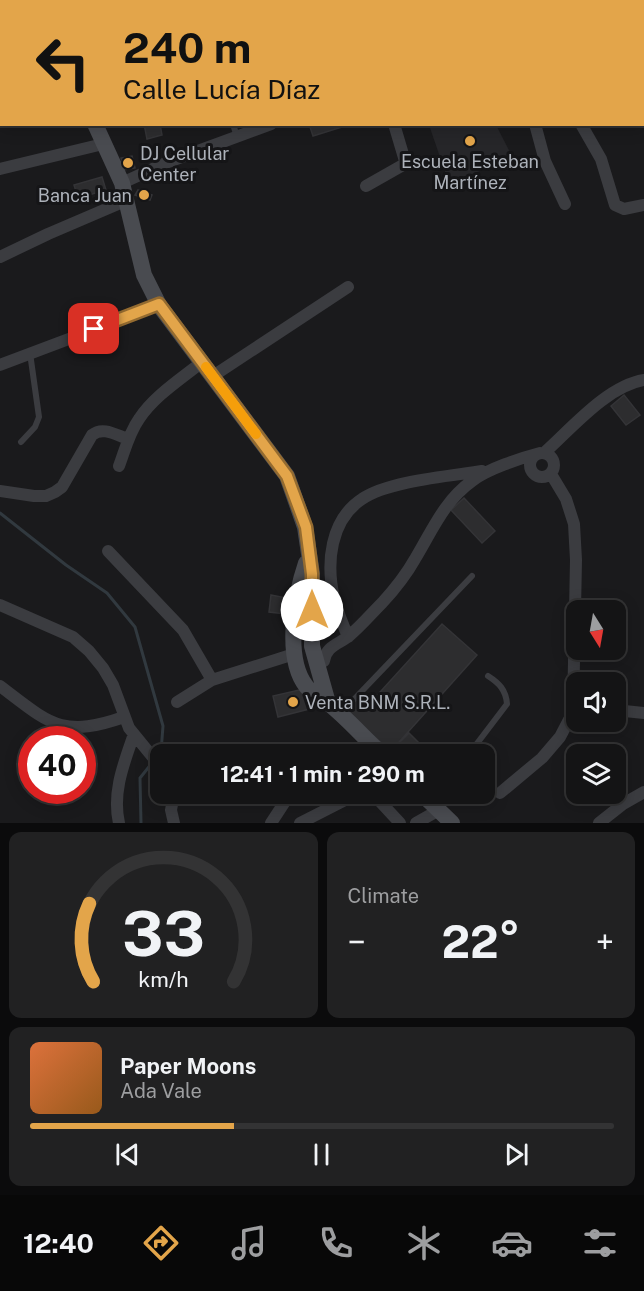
<!DOCTYPE html>
<meta charset="utf-8">
<style>
:root{--surface:#141415;--page:#212122;--text:#f1f3f6;--muted:#9d9ea0;--line:#333334;--accent:#e3a54a}
body{margin:0;font-family:"Public Sans",sans-serif;background:var(--page);color:var(--text);height:100vh;display:flex;flex-direction:column;font-size:22px;white-space:nowrap}
*{box-sizing:border-box;margin:0}
p{font-size:20px;color:var(--muted)}
.icon{flex:none;width:33px;height:33px;fill:none;stroke:currentColor;stroke-width:2;stroke-linecap:round;stroke-linejoin:round}
.map{position:relative;height:823px;overflow:hidden}
.panel{display:flex;flex-direction:column;gap:9px;padding:9px;background:#0b0b0c;flex:1}
.panel>*{flex:none}
.banner{position:absolute;left:0px;top:0px;width:645px;height:126px;box-shadow:0 3px 15px #0003,0 0 0 2px var(--line);background:#e3a54a;color:#111;overflow:hidden}
.needle{width:39px;rotate:169deg}
.fabs{position:absolute;left:566px;top:600px;display:grid;gap:12px}
.fabs a{display:grid;place-items:center;width:60px;height:60px;border-radius:12px;background:var(--surface);box-shadow:0 3px 15px #0003,0 0 0 2px var(--line);font-size:30px}
.speed{position:absolute;left:18px;top:726px;display:flex;gap:12px;font-size:30px;font-weight:700;text-align:center}
.speed>*{display:grid;place-content:center;width:78px;height:78px;border-radius:50%;background:var(--surface);box-shadow:0 3px 15px #0003,0 0 0 2px var(--line);line-height:1}
.speed .limit{border:9px solid #d22;background:#fff;color:#111}
.pin{position:absolute;display:grid;place-items:center;width:51px;height:51px;color:#fff;margin:-26px;border-radius:12px;box-shadow:0 3px 9px #0006}
.me{position:absolute;width:66px;margin:-33px;rotate:0deg;stroke-linejoin:round;filter:drop-shadow(0 0 4px #0008)}
.turn{display:flex;align-items:center;gap:21px;height:126px;padding:0 24px;font-size:27px}
.turn .icon{width:78px;height:78px;stroke-width:2.5}
.turn b{display:block;font-size:42px;line-height:51px}
.big{font-size:45px;font-weight:700;line-height:1.1}
.panel .tile{flex:1;display:flex;flex-direction:column;justify-content:center;gap:9px;min-width:0;padding:0 21px;border-radius:12px;background:var(--page)}
.panel .dial{align-items:center;gap:0}
.dial svg{height:156px;overflow:visible;fill:none;stroke:var(--line);stroke-width:7;stroke-linecap:round;text-anchor:middle}
.dial text{fill:var(--text);stroke:none}
.song{display:flex;align-items:center;gap:18px}
.cover{width:72px;height:72px;border-radius:9px;background:linear-gradient(135deg,hsl(20 70% 55%),hsl(30 70% 35%))}
.played{height:6px;border-radius:3px;background:linear-gradient(90deg,var(--accent) 35%,var(--line) 35%)}
.keys{display:flex;justify-content:space-around;direction:ltr}
.heat{display:flex;justify-content:space-between;align-items:center;font-size:33px;direction:ltr}
.panel .tiles{flex:1;display:grid;gap:9px;grid-template-columns:1fr 1fr}
.tile:last-child{grid-column:span 2}
.trip{position:absolute;left:150px;top:744px;width:345px;height:60px;border-radius:12px;background:var(--surface);box-shadow:0 3px 15px #0003,0 0 0 2px var(--line);font-weight:700;line-height:60px;text-align:center}
.tabs{display:flex;height:96px;justify-content:space-around;align-items:center;background:#080808;color:var(--muted)}
.tabs .icon{width:42px;height:42px}
.tabs .selected{color:var(--accent)}
.tabs b{font-size:27px;color:var(--text)}
.map>svg:first-child{display:block}
.built{fill:#262629}
.lines{fill:none;stroke-linecap:round;stroke-linejoin:round}
.stream{stroke:#31393f;stroke-width:3}
.building{fill:#2d2d2f;stroke:#343437;stroke-width:1.5}
.lane{stroke:#3b3c40;stroke-width:6}
.street{stroke:#3b3c40;stroke-width:12}
.secondary{stroke:#494b50;stroke-width:16}
.route-casing{stroke:#946b30;stroke-width:15}
.route{stroke:#e3a54a;stroke-width:10}
.slow{stroke:#f59e0b;stroke-width:10}
.poi-dot{fill:#e3a54a;stroke:#151517;stroke-width:2}
.labels{text-anchor:middle;dominant-baseline:central;stroke-width:6;stroke-linejoin:round;paint-order:stroke}
.poi-label{font-size:18px;fill:#adb2ba;stroke:#151517;text-anchor:start}
</style>
<div class="map">
<svg width="644" height="823" viewBox="0 0 644 823">
<rect width="100%" height="100%" fill="#1a1a1c"/>
<path class="built" d="M429 125H496L513 158 449 183Z"/>
<g class="lines">
<path class="stream" d="M0 513 66 565 107 593 135 627 163 726 161 752 156 758
M141 823 140 778 152 763"/>
</g>
<path class="building" d="M144 124H160L162 135 147 139Z
M319 124H341L342 127 313 136 310 127Z
M132 156 135 168 124 170 121 158Z
M102 177 106 190 78 198 74 185Z
M138 190 152 195 150 200 135 195Z
M624 395 640 415 626 425 611 406Z
M464 498 495 531 482 543 451 510Z
M271 595 287 598 285 614 269 612Z
M442 624 477 655 391 751 348 714 354 701 361 693 371 702Z
M299 690 317 707 278 717 273 696Z
M409 733 424 748 417 754H388Z"/>
<g class="lines">
<path class="lane" d="M239 2V0
M233 124 237 137
M21 442 35 427 39 417 30 353
M340 714 472 576
M469 754 507 704C506 690 499 683 488 676
M433 803 440 794"/>
<path class="street" d="M140 0V2
M273 2V0
M324 2V0
M346 2 347 0
M468 2 469 0
M0 85 2 88
M0 100H2
M535 124 545 161 565 204
M581 124 601 159 615 205 624 209 644 205
M0 169 103 144
M122 183 168 162 271 124
M366 186 403 165 405 161 394 124
M0 257 48 234 125 201
M0 365 159 305
M213 376 348 287
M544 453C571 429 607 386 644 380
M530 465a12 12 0 1 1 24 0a12 12 0 1 1-24 0Z
M119 466C125 450 129 433 139 419 154 396 181 379 202 362
M0 491 34 496H46L55 492 62 487 92 435C103 426 116 435 128 439
M108 551 183 630 212 680 294 654
M0 605 73 637 89 651 103 668 113 685 129 728 160 766
M348 637C343 624 337 611 334 598 326 563 330 520 362 499 388 481 450 476 482 471
M324 661C326 646 339 644 349 636 361 626 371 614 382 603 394 590 406 575 415 559 432 531 444 501 472 481 487 469 521 458 540 453
M0 686C49 723 61 739 124 717
M177 702 212 680
M615 710 644 713
M217 754C239 747 251 747 273 754
M350 754 373 746
M500 793 542 758 560 737 573 712 576 560 574 524 566 499 551 474
M373 794 400 823
M119 823C112 792 124 763 134 734
M174 823 171 810 174 794
M271 823 290 794
M300 823 357 794
M416 823 439 810
M599 823 623 804 644 792"/>
<path class="secondary" d="M42 0 43 2
M95 124 122 183 144 275 159 305 287 476 305 527 312 574V646L328 703
M306 563C295 595 284 658 306 686 312 694 320 697 328 703 347 718 364 738 382 754
M422 794 452 823"/>
</g>
<g class="lines">
<defs>
<path id="route" d="M94 329 159 304 287 476 306 527 312 574V610"/>
</defs>
<use href="#route" class="route-casing"/>
<use href="#route" class="route"/>
<path class="slow" d="M206 367 256 434"/>
</g>
<g class="poi-dot">
<circle cx="470" cy="141" r="6"/>
<circle cx="128" cy="163" r="6"/>
<circle cx="144" cy="195" r="6"/>
<circle cx="293" cy="702" r="6"/>
</g>
<g class="labels">
<g class="poi-label">
<text x="140" y="153">DJ Cellular<tspan x="140" dy="21">Center</tspan></text>
<text x="470" y="161" text-anchor="middle">Escuela Esteban<tspan x="470" dy="21">Martínez</tspan></text>
<text x="132" y="195" text-anchor="end">Banca Juan</text>
<text x="305" y="702">Venta BNM S.R.L.</text>
</g>
</g>
</svg>
<div class="fabs">
<a><svg class="needle" viewBox="-14 -14 28 28"><path d="M0-13l5 13h-10z" fill="#e53935"/><path d="M0 13l5-13h-10z" fill="#9d9ea0"/></svg></a>
<a><svg class="icon" aria-label="sound" viewBox="0 0 24 24"><path d="M4 9h4l5-4v14l-5-4H4zM17 9q2 3 0 6"/></svg></a>
<a><svg class="icon" aria-label="layers" viewBox="0 0 24 24"><path d="M12 4l9 5-9 5-9-5zM3 14l9 5 9-5"/></svg></a>
</div>
<div class="speed"><div class="limit">40</div></div>
<div class="pin" style="left:94px;top:329px;background:#d93025"><svg class="icon" aria-label="arrive" viewBox="0 0 24 24"><path d="M6 21V4h12l-3 4 3 4H6"/></svg></div>
<svg class="me" style="left:312px;top:610px" viewBox="-20 -20 40 40"><circle r="19" fill="#fff"/><path d="M0-13L10 11 0 6-10 11z" fill="#e3a54a"/></svg>
<div class="trip">12:41 · 1 min · 290 m</div>
<div class="banner">
<div class="turn"><svg class="icon" aria-label="left" viewBox="0 0 24 24"><path d="M17 20v-9H6M10 6l-5 5 5 5"/></svg><div><b>240 m</b>Calle Lucía Díaz</div></div>
</div>
</div>
<section class="panel">
<div class="tiles">
<div class="tile dial"><svg viewBox="0 0 100 80">
<path d="M14 69A42 42 0 1 1 86 69"/>
<path d="M14 69A42 42 0 0 1 12 29" stroke="#e3a54a"/>
<text x="50" y="56" font-size="32" font-weight="700">33</text>
<text x="50" y="72" font-size="11">km/h</text>
</svg></div>
<div class="tile"><p>Climate</p>
<div class="heat"><a>−</a><b class="big">22°</b><a>+</a></div>
</div>
<div class="tile">
<div class="song"><i class="cover"></i><div><b>Paper Moons</b><p>Ada Vale</p></div></div>
<div class="played"></div>
<div class="keys"><svg class="icon" aria-label="previous" viewBox="0 0 24 24"><path d="M18 5L8 12l10 7zM5 5v14"/></svg><svg class="icon" aria-label="pause" viewBox="0 0 24 24"><path d="M8 5v14M16 5v14"/></svg><svg class="icon" aria-label="next" viewBox="0 0 24 24"><path d="M6 5l10 7-10 7zM19 5v14"/></svg></div>
</div>
</div>
</section>
<nav class="tabs">
<b>12:40</b>
<svg class="icon selected" aria-label="directions" viewBox="0 0 24 24"><path d="M12 3l9 9-9 9-9-9zM9 14v-3h6M13 9l2 2-2 2"/></svg>
<svg class="icon" aria-label="music" viewBox="0 0 24 24"><path d="M9 18V5l10-2v13"/><circle cx="6" cy="18" r="3"/><circle cx="16" cy="16" r="3"/></svg>
<svg class="icon" aria-label="phone" viewBox="0 0 24 24"><path d="M5 4h4l2 5-3 2q2 4 5 5l2-3 5 2v4C11 20 4 13 5 4z"/></svg>
<svg class="icon" aria-label="climate" viewBox="0 0 24 24"><path d="M12 3v18M4 7l16 10M4 17L20 7"/></svg>
<svg class="icon" aria-label="car" viewBox="0 0 24 24"><path d="M5 17H2v-5l4-1 3-4h7l3 4 3 1v5h-3M9 17h6M6 11h13"/><circle cx="7" cy="17" r="2"/><circle cx="17" cy="17" r="2"/></svg>
<svg class="icon" aria-label="filters" viewBox="0 0 24 24"><path d="M4 7h16M4 17h16"/><circle cx="9" cy="7" r="2"/><circle cx="15" cy="17" r="2"/></svg>
</nav>
